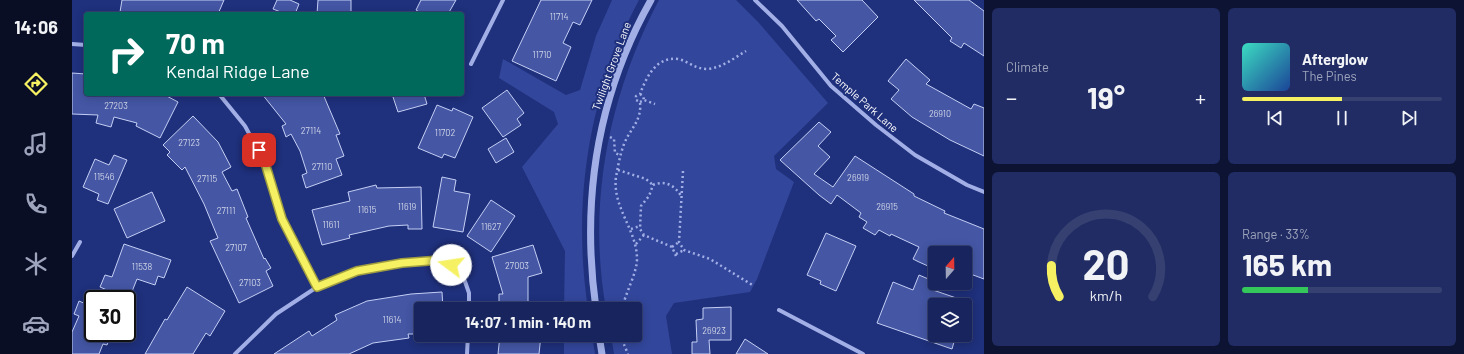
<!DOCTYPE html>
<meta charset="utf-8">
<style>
:root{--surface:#17245d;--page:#202c63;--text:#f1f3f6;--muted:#9ea4bc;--line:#364172;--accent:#f5f162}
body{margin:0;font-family:Barlow,sans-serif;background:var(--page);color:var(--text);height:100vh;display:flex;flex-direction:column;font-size:15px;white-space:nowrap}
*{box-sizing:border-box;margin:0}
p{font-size:13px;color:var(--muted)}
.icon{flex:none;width:22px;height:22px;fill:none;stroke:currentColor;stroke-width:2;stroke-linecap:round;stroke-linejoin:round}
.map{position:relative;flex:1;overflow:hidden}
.drawer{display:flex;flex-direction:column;gap:8px;padding:8px;background:#0d1433;width:480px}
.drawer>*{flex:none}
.banner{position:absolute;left:12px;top:12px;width:380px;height:84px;border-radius:4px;box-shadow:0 2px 10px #0003,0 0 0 1px var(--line);background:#00695c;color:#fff;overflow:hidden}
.needle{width:26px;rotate:20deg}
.tools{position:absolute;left:856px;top:246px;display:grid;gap:8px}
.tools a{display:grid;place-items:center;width:44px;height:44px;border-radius:4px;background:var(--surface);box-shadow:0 2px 10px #0003,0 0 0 1px var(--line);font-size:20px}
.speed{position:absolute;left:12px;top:290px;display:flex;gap:8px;font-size:20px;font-weight:700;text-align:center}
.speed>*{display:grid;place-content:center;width:52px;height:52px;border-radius:50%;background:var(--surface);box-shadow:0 2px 10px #0003,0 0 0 1px var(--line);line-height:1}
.speed .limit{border:2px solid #111;border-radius:6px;background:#fff;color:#111}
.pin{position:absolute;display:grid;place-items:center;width:34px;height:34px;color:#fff;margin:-17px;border-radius:8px;box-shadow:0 2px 6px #0006}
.me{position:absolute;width:44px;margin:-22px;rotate:284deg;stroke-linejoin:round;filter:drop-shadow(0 0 3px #0008)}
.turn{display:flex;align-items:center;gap:14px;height:84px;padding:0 16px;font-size:18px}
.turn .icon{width:52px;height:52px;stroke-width:2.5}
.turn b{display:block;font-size:28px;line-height:34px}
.big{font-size:30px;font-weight:700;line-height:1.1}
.drawer .widget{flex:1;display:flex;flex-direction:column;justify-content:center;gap:6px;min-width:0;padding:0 14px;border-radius:6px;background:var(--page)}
.drawer .dial{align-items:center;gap:0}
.dial svg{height:104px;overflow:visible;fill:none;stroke:var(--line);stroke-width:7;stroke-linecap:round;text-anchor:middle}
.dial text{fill:var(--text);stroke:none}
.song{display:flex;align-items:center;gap:12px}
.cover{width:48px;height:48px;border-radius:6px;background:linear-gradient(135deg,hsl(170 70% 55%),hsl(220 70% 35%))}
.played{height:4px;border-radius:2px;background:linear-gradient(90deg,var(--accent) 50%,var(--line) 50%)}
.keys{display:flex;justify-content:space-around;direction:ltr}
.heat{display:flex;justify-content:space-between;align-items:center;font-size:22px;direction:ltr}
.charge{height:6px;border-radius:3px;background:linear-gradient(90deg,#34c759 33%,var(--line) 0)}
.drawer .tiles{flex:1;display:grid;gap:8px;grid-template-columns:repeat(2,1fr)}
.trip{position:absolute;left:342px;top:302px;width:228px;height:40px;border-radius:4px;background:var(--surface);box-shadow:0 2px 10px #0003,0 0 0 1px var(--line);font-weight:700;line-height:40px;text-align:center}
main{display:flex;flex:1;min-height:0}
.tabs{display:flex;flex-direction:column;width:72px;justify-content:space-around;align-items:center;background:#090e25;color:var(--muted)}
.tabs .icon{width:28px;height:28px}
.tabs .selected{color:var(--accent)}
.tabs b{font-size:18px;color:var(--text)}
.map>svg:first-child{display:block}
.green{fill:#32469b}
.building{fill:#4456a4;stroke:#c5cff5}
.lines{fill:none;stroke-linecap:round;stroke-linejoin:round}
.path{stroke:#a2afe7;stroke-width:2.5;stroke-dasharray:2 3;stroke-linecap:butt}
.minor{stroke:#a2afe7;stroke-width:4}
.tertiary{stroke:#a2afe7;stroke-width:7}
.route-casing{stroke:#9f9d40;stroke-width:10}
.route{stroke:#f5f162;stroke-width:7}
.labels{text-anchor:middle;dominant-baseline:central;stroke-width:4;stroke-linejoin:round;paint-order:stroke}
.number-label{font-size:9px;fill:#d0d5e8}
.street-label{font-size:11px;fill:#fff;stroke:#1f307c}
</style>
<main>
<nav class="tabs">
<b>14:06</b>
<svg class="icon selected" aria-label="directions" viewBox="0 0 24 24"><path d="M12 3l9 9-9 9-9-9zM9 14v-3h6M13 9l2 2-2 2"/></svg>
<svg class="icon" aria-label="music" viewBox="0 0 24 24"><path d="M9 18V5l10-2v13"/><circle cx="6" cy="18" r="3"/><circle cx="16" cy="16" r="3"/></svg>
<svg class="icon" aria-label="phone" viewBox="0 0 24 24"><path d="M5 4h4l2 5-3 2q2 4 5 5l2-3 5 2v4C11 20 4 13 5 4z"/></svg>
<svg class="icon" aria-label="climate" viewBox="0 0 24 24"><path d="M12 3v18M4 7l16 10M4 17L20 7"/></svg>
<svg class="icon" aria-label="car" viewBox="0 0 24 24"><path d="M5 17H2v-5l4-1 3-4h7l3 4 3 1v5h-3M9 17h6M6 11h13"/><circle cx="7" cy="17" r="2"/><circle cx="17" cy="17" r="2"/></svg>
</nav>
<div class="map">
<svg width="912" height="354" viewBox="0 0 912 354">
<rect width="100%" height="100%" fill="#1f307c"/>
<path class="green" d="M540 0H567C516 95 500 203 516 309H492L493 251 450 167 486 124 482 112 427 78 431 59 494 95 508 90 524 36Z
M587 0H664L687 23 756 103 702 156 704 169 722 182 685 279 678 292 602 303 594 316 600 354H542L539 335H563V309H534C515 202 537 95 587 0Z
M492 335H520L523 354H492Z"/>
<path class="building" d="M50 0H152L146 14H57L48 12Z
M205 0H218L227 4 223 14H214L201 9Z
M246 0H279V14H245Z
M349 0H384L376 14H351L344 10Z
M469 0H520L508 25 501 22 491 43 499 47 484 81 440 61Z
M725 0H790L806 17 771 52 759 40 764 36 747 19 744 21Z
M842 0H897L912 11V56L892 43 889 48 878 41 880 38Z
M834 59 858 80 854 84 899 109 902 104 912 108V156L878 140 840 117 819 99 827 90 816 81Z
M0 73 14 74V94H91L106 102 88 138 64 126 65 123 42 117 39 127 24 123 26 115 0 114Z
M435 90 452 113 445 119 449 125 431 137 410 108Z
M190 94H251L268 134 264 135 272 156 264 159 270 175 234 188 230 175 235 173 228 151 219 134 214 137 210 126 214 124Z
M320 94H352L355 104 326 112Z
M365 105 380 111 381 108 401 117 383 158 372 154 370 158 346 148Z
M121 116 146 142 159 167 150 172 160 191 165 189 176 217 174 218 192 259 193 258 199 268 194 271 201 286 167 303 138 241 146 238 132 204 113 167 110 170 95 155 98 152 91 145Z
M747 122 759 132 746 146 758 157 742 174 761 187 783 156 842 194V196L873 211 872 213 912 229V279L893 272V253H862L856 266 847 262 841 259 847 247 819 234 818 236 807 230 803 235 791 228 795 222 787 217 789 213 765 195 759 204 747 195 708 160Z
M434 138 442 152 424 163 416 149Z
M42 155 55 160 36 204 25 200 27 194 11 187 23 159 37 165Z
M370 177 384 180 382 191 398 194 391 232 361 227Z
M304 185 305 188 349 187 350 229H336V225L317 226 277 235 278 238 250 245 240 210 278 201 276 192Z
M80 192 93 221 55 238 42 209Z
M419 200 443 216 419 252 395 236Z
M754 233 784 246 764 291 748 284 749 281 735 275Z
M52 244 99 260 92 278 86 276 83 285 65 279 57 299H31L35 290 28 287 33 275 40 277Z
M461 245 470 273 456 277V309H427V294H431L420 257Z
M847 275 861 281 858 289 899 303 898 305H863V335H884L880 349 805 323 821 282 841 290Z
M115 287 153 311 138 336 134 333 121 354H73L93 319 95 320Z
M370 292 371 309H349V334H336L337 338 301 343 277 354H202L237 331 240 336 265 320 263 315 295 301 339 294Z
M7 301 21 307V333H40L35 345 31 344 27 354H0V332L7 316 2 314Z
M659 307V340H637L638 354H620V342H625L624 320 631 319V308Z
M428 335H469L467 354H426Z
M673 339 696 354H664Z"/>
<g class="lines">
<path class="path" d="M568 94 571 96 572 100
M568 102 572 100 583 104
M538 137 542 139 543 153 548 155
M546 170 574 179 581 185
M611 171 607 242 612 250 638 259 682 286
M559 229 568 226
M564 244 572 235
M600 247 607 242
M604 254 612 250
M604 256 600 247 572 235 568 229 569 206 577 196 581 185C592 180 603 185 609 196
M550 309C553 294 565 273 565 259 565 230 540 207 544 177 546 166 548 155 552 144 558 129 570 121 568 102L564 100V96L568 94C574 78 584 56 606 59 616 61 623 69 635 69 650 68 662 58 674 51
M548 335 556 354"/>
<path class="minor" d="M683 0 710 26 759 86 804 125 843 155 895 185 912 192
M0 44 14 45
M399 64 431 0
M147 94 173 126 193 163 210 219 245 287
M0 256 8 242
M707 310 791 354
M163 354 204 314 245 287 285 271 330 263 369 260 389 270 397 293V309
M395 354 396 335"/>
<path class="tertiary" d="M524 309C509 201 525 96 579 0
M527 335 530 354"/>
</g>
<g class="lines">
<defs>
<path id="route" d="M187 150 193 163 210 219 245 287 285 271 330 263 369 260 379 265"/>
</defs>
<use href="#route" class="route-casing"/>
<use href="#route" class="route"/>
</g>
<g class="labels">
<g class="number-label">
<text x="487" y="16">11714</text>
<text x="470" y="54">11710</text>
<text x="44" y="105">27203</text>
<text x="868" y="113">26910</text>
<text x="239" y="130">27114</text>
<text x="373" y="132">11702</text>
<text x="117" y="142">27123</text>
<text x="250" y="166">27110</text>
<text x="32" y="176">11546</text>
<text x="786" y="177">26919</text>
<text x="135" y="178">27115</text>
<text x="335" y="206">11619</text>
<text x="815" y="206">26915</text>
<text x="295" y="209">11615</text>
<text x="154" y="210">27111</text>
<text x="259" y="224">11611</text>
<text x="419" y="226">11627</text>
<text x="164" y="247">27107</text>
<text x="445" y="265">27003</text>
<text x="70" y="266">11538</text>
<text x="178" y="282">27103</text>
<text x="320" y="319">11614</text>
<text x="642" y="330">26923</text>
</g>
<g class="street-label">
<text transform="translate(539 66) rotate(-70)">Twilight Grove Lane</text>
<text transform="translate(793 102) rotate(41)">Temple Park Lane</text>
</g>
</g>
</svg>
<div class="tools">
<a><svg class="needle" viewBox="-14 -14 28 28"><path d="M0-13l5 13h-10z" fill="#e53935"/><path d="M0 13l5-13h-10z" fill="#9ea4bc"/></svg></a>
<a><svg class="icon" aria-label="layers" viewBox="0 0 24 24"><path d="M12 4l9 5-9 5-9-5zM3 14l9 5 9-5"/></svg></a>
</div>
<div class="speed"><div class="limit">30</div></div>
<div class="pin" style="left:187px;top:150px;background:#d93025"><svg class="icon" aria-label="arrive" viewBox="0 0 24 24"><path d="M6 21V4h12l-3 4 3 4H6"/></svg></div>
<svg class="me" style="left:379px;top:265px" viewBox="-20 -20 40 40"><circle r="19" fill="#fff"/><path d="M0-13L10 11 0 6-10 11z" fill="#f5f162"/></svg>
<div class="trip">14:07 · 1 min · 140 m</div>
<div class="banner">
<div class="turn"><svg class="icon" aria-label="right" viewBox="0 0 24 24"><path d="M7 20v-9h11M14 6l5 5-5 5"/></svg><div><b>70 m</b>Kendal Ridge Lane</div></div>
</div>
</div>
<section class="drawer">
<div class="tiles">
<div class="widget"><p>Climate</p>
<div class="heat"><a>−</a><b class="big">19°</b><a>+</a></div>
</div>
<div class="widget">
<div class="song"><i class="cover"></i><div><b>Afterglow</b><p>The Pines</p></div></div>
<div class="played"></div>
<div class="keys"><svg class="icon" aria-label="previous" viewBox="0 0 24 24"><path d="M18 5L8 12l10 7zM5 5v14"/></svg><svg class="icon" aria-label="pause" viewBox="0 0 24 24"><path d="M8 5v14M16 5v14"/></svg><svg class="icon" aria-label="next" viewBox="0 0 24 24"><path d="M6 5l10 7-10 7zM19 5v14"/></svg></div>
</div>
<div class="widget dial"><svg viewBox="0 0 100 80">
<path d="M14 69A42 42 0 1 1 86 69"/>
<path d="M14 69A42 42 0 0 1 8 45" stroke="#f5f162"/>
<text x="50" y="56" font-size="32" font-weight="700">20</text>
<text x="50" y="72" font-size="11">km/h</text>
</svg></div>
<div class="widget"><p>Range · 33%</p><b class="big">165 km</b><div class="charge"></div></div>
</div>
</section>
</main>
